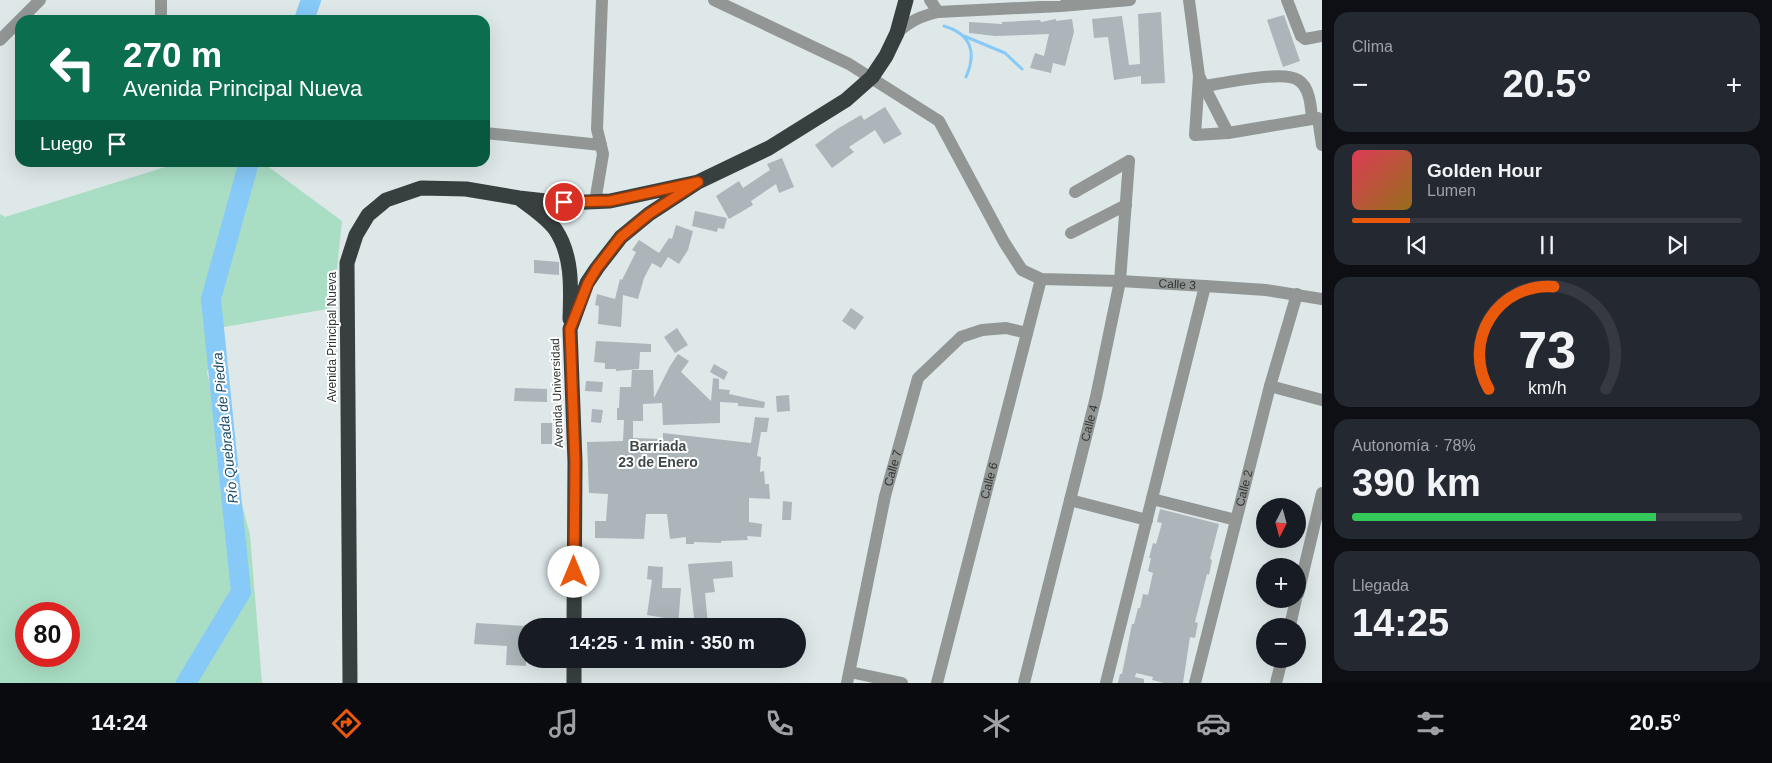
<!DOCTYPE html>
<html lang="es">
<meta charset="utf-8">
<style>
:root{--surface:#171b24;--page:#242831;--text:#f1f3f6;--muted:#9ea1a6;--line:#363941;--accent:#ea580c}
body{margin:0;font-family:Helvetica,sans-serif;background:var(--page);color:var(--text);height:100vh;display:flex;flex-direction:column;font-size:19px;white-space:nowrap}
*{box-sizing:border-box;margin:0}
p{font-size:16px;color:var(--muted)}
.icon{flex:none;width:28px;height:28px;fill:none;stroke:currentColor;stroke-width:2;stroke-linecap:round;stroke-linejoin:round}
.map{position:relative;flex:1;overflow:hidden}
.drawer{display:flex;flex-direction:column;gap:12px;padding:12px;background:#0d0f14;width:450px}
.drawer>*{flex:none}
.banner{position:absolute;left:15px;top:15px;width:475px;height:152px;border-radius:15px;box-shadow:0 5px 20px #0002;background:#0b6e4f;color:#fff;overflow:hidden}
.needle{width:32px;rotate:186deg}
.fabs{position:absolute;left:1256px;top:498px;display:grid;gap:10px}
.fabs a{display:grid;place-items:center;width:50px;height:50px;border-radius:50%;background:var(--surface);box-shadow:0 5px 20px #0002;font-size:25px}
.speed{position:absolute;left:15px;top:602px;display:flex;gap:10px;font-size:25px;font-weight:700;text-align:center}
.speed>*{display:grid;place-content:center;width:65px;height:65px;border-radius:50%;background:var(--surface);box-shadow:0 5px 20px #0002;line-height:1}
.speed .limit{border:8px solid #d22;background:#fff;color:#111}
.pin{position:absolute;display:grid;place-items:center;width:42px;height:42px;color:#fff;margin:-21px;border:2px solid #fff;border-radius:50%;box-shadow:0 1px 5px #0007}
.me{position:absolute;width:55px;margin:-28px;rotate:0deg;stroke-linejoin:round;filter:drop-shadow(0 0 4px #0008)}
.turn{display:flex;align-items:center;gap:18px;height:105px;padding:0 25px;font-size:22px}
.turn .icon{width:65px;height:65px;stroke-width:2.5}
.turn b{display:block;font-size:35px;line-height:42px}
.then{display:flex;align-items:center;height:48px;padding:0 25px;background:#0003;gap:10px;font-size:19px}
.big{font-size:38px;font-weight:700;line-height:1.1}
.drawer .card{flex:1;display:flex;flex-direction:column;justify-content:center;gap:8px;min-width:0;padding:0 18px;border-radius:15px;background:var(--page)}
.drawer .dial{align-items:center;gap:0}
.dial svg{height:130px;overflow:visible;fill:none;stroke:var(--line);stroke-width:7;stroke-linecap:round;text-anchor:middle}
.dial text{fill:var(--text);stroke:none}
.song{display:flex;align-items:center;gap:15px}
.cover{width:60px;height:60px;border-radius:8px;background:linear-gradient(135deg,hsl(350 70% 55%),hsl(40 70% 35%))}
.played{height:5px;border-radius:2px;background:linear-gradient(90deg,var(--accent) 15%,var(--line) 15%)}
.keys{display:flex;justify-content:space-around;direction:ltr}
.heat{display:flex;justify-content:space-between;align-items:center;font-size:28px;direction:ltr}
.charge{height:8px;border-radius:4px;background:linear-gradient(90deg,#34c759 78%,var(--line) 0)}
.trip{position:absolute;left:518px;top:618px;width:288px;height:50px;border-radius:25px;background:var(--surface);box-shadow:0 5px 20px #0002;font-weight:700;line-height:50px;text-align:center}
.tab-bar{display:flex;height:80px;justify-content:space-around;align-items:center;background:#090b0e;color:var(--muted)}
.tab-bar .icon{width:35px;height:35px}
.tab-bar .current{color:var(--accent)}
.tab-bar b{font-size:22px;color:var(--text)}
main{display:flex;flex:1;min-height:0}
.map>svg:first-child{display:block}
.green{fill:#a9dec4;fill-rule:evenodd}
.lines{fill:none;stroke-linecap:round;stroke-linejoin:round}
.stream{stroke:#87c9f7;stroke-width:3}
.river{stroke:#87c9f7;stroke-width:20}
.building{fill:#acb5b9}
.minor{stroke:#929796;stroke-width:12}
.highway{stroke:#38403f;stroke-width:15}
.route-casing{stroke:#983908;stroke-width:12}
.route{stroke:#ea580c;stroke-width:9}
.labels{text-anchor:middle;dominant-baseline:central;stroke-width:4;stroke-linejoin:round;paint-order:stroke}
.street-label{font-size:12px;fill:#303434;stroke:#fff}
.water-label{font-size:14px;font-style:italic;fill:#1a4c6b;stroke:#fff}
.neighbourhood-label{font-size:14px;font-weight:bold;fill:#404949;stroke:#fff}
</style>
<main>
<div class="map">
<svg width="1322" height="683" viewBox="0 0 1322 683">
<rect width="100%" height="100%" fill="#dee8e9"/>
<path class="green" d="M262 162 342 221 333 308 218 328 207 373 250 535 262 683H0V214L5 217 178 163ZM26 614H69V656H26Z"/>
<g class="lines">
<path class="stream" d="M944 26C971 34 977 52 966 77
M964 36 1005 53 1022 69"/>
<path class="river" d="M304 20 311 0
M186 683 241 592 211 299 249 162"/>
</g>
<path class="building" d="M1161 12 1165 83 1141 84V76L1114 80 1108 37 1094 38 1092 19 1122 16 1129 65 1140 64 1138 14Z
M1284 15 1300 61 1283 67 1267 20Z
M1056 19V21L1072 19 1074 32 1065 66 1053 63 1051 73 1030 68 1035 53 1044 56 1049 34 995 36 969 33V22L1002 24V22L1040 20 1041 22Z
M885 107 902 134 884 144 875 130 849 147 854 152 832 168 815 145 837 129 861 115 864 120Z
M782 158 794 187 779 193 776 184 751 201 753 205 729 219 716 196 739 181 743 188 770 170 767 164Z
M695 211 727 218 724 229 718 228 717 232 692 226Z
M676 225 693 231 688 250 679 264 668 257 661 268 652 263 644 278 638 299 623 295 621 327 598 324 599 306 595 305 597 294 615 299 620 279 622 280 636 252 632 250 639 240 659 253 669 238 672 239Z
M534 260 559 262V275L534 273Z
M851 308 864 317 855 330 842 321Z
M677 328 688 345 675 353 664 337Z
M596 341 651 344V352H640L639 369 616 371V369H605V363L594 362Z
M678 354 689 361 681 372 711 401 713 378 719 379V389L730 390 729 394 765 402 764 408 738 406V403L720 402V423L663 425 662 403 643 404V421H633V438L663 439V433L751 443 755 417 769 418 767 432H761L757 456 761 457 760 472 764 471 765 484H769L770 499 749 498V522L762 524 761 537 747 536 748 540 721 541V543L694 542V544H686V537L670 539 667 514H646L644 539 595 538V521H606L608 494 589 493 587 442 623 441 624 420H617V408H619L620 387H631L632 370H653L654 398 670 366Z
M714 364 728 372 724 380 710 372Z
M586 381 603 382 602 392 585 391Z
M515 388 547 389V402L514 401Z
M789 395 790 411 777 412 776 396Z
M592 409 603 410 601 423 591 422Z
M541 423H552V444H541Z
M783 501 792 502 791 520H782Z
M1160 509 1219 524 1210 559 1212 560 1209 575 1207 574 1195 622 1198 623 1195 638 1190 637 1183 683H1164L1152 680 1153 677 1136 673 1135 677 1144 679V683H1118L1120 674H1122L1132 624H1134L1138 608H1140L1143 594 1148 595 1153 573 1148 571 1151 558H1149L1153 543 1156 544 1162 523 1157 522Z
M732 561 733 577 713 579 715 592 705 593 708 626H695L688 564Z
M648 566 663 567 662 588H681L678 626 664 625 665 618 647 615 652 580 647 579Z
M476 623 526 626V666L506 665 507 646 474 644Z"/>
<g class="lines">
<g class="minor">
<path d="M161 0V20"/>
<path id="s1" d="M714 0 849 64 939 121 1004 242 1022 270 1041 279 1120 281 1205 286 1106 683"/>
<path d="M930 0 938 12"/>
<path d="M1189 0 1199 76 1228 133 1318 118 1322 145"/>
<path d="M1287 0 1301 36 1305 39 1322 36"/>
<path d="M897 33C910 21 921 16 938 12L1061 6 1130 0"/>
<path d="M0 40 40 0"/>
<path d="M1199 76 1195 135 1228 133"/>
<path d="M1205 86C1224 83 1283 70 1298 80 1310 87 1311 107 1312 119"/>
<path d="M485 133 601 145"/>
<path d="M1075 192 1129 161"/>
<path d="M595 202 603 154 597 129 602 0"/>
<path d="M1071 233 1126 205"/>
<path d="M1205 286 1266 290 1322 299"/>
<path d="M1270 386 1322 400"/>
<path d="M1152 499 1236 520"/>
<path d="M1070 500 1147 520"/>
<path d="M1298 594 1322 493"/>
<path d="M1290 626 1296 599"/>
<path d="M850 672 902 683"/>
<path id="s2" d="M847 683 885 496 918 378 961 337 982 330 1006 328 1027 333"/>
<path id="s3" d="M937 683 1041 279"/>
<path id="s4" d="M1024 683 1096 397 1120 281 1129 161"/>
<path id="s5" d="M1195 683 1270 386 1297 294"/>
<path d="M1276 683 1282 659"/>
</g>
<path class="highway" d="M520 199C532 208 546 217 555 229 573 255 571 289 570 319
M574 626 575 462 570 329 587 283 597 268 621 237 649 214 698 182 769 148 846 100 872 77 886 56 897 33 906 0
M574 659V683
M350 683 347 263 356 235 368 215 386 200 421 188 466 189 519 198 564 203 610 201 698 182"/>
</g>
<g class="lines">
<defs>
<path id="route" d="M564 202 610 201 698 182 649 214 621 237 597 268 588 283 570 329 575 462 574 572"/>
</defs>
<use href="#route" class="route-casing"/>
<use href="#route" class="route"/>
</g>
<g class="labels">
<g class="street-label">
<text stroke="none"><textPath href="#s1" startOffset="584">Calle 3</textPath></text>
<text transform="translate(332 337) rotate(-90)">Avenida Principal Nueva</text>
<text transform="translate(557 393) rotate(-92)">Avenida Universidad</text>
<text stroke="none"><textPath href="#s4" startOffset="268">Calle 4</textPath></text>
<text stroke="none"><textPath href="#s2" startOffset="220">Calle 7</textPath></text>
<text stroke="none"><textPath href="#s3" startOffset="209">Calle 6</textPath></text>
<text stroke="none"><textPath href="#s5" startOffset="201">Calle 2</textPath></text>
</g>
<g class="water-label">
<text transform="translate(225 428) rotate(-96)">Río Quebrada de Piedra</text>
</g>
<g class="neighbourhood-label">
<text x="658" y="446">Barriada<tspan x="658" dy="16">23 de Enero</tspan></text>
</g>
</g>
</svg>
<div class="fabs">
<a><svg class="needle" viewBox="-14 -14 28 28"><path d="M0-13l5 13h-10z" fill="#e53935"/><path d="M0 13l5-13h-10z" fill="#9ea1a6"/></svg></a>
<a>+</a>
<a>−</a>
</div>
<div class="speed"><div class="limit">80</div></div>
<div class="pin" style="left:564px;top:202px;background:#d93025"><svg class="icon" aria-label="arrive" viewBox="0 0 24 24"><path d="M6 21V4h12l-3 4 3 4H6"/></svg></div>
<svg class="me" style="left:574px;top:572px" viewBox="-20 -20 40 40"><circle r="19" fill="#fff"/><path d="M0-13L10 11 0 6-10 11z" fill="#ea580c"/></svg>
<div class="trip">14:25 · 1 min · 350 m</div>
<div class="banner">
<div class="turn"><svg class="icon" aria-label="left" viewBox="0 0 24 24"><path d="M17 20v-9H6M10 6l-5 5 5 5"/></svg><div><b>270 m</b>Avenida Principal Nueva</div></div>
<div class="then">Luego<svg class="icon" aria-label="arrive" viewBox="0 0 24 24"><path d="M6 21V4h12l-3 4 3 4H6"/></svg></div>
</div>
</div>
<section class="drawer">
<div class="card"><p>Clima</p>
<div class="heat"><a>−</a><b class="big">20.5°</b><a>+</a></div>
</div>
<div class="card">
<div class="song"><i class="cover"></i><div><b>Golden Hour</b><p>Lumen</p></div></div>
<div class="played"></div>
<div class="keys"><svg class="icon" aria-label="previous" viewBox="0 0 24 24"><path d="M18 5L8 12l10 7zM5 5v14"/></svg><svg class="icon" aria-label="pause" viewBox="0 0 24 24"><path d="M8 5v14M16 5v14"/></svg><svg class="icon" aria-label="next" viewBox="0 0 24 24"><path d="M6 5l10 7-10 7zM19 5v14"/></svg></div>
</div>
<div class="card dial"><svg viewBox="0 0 100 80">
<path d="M14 69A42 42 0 1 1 86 69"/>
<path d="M14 69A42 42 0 0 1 54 6" stroke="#ea580c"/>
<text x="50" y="56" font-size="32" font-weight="700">73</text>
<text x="50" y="72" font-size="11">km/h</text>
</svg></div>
<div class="card"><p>Autonomía · 78%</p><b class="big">390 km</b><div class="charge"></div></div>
<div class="card"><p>Llegada</p><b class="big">14:25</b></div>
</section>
</main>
<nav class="tab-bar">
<b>14:24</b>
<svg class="icon current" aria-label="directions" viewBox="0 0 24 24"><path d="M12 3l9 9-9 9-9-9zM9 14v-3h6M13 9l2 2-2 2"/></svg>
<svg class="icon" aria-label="music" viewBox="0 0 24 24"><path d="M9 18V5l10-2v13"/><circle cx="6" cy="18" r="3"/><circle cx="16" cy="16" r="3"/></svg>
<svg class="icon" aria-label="phone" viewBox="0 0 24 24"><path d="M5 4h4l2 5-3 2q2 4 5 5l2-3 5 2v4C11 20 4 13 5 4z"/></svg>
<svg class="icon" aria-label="climate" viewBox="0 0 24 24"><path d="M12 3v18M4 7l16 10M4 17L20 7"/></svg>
<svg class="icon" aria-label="car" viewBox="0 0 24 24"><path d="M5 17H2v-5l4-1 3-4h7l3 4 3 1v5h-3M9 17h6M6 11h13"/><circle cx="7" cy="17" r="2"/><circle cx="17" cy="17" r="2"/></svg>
<svg class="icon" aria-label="filters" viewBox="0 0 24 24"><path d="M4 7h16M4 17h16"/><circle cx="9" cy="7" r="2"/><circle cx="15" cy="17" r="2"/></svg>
<b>20.5°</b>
</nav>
